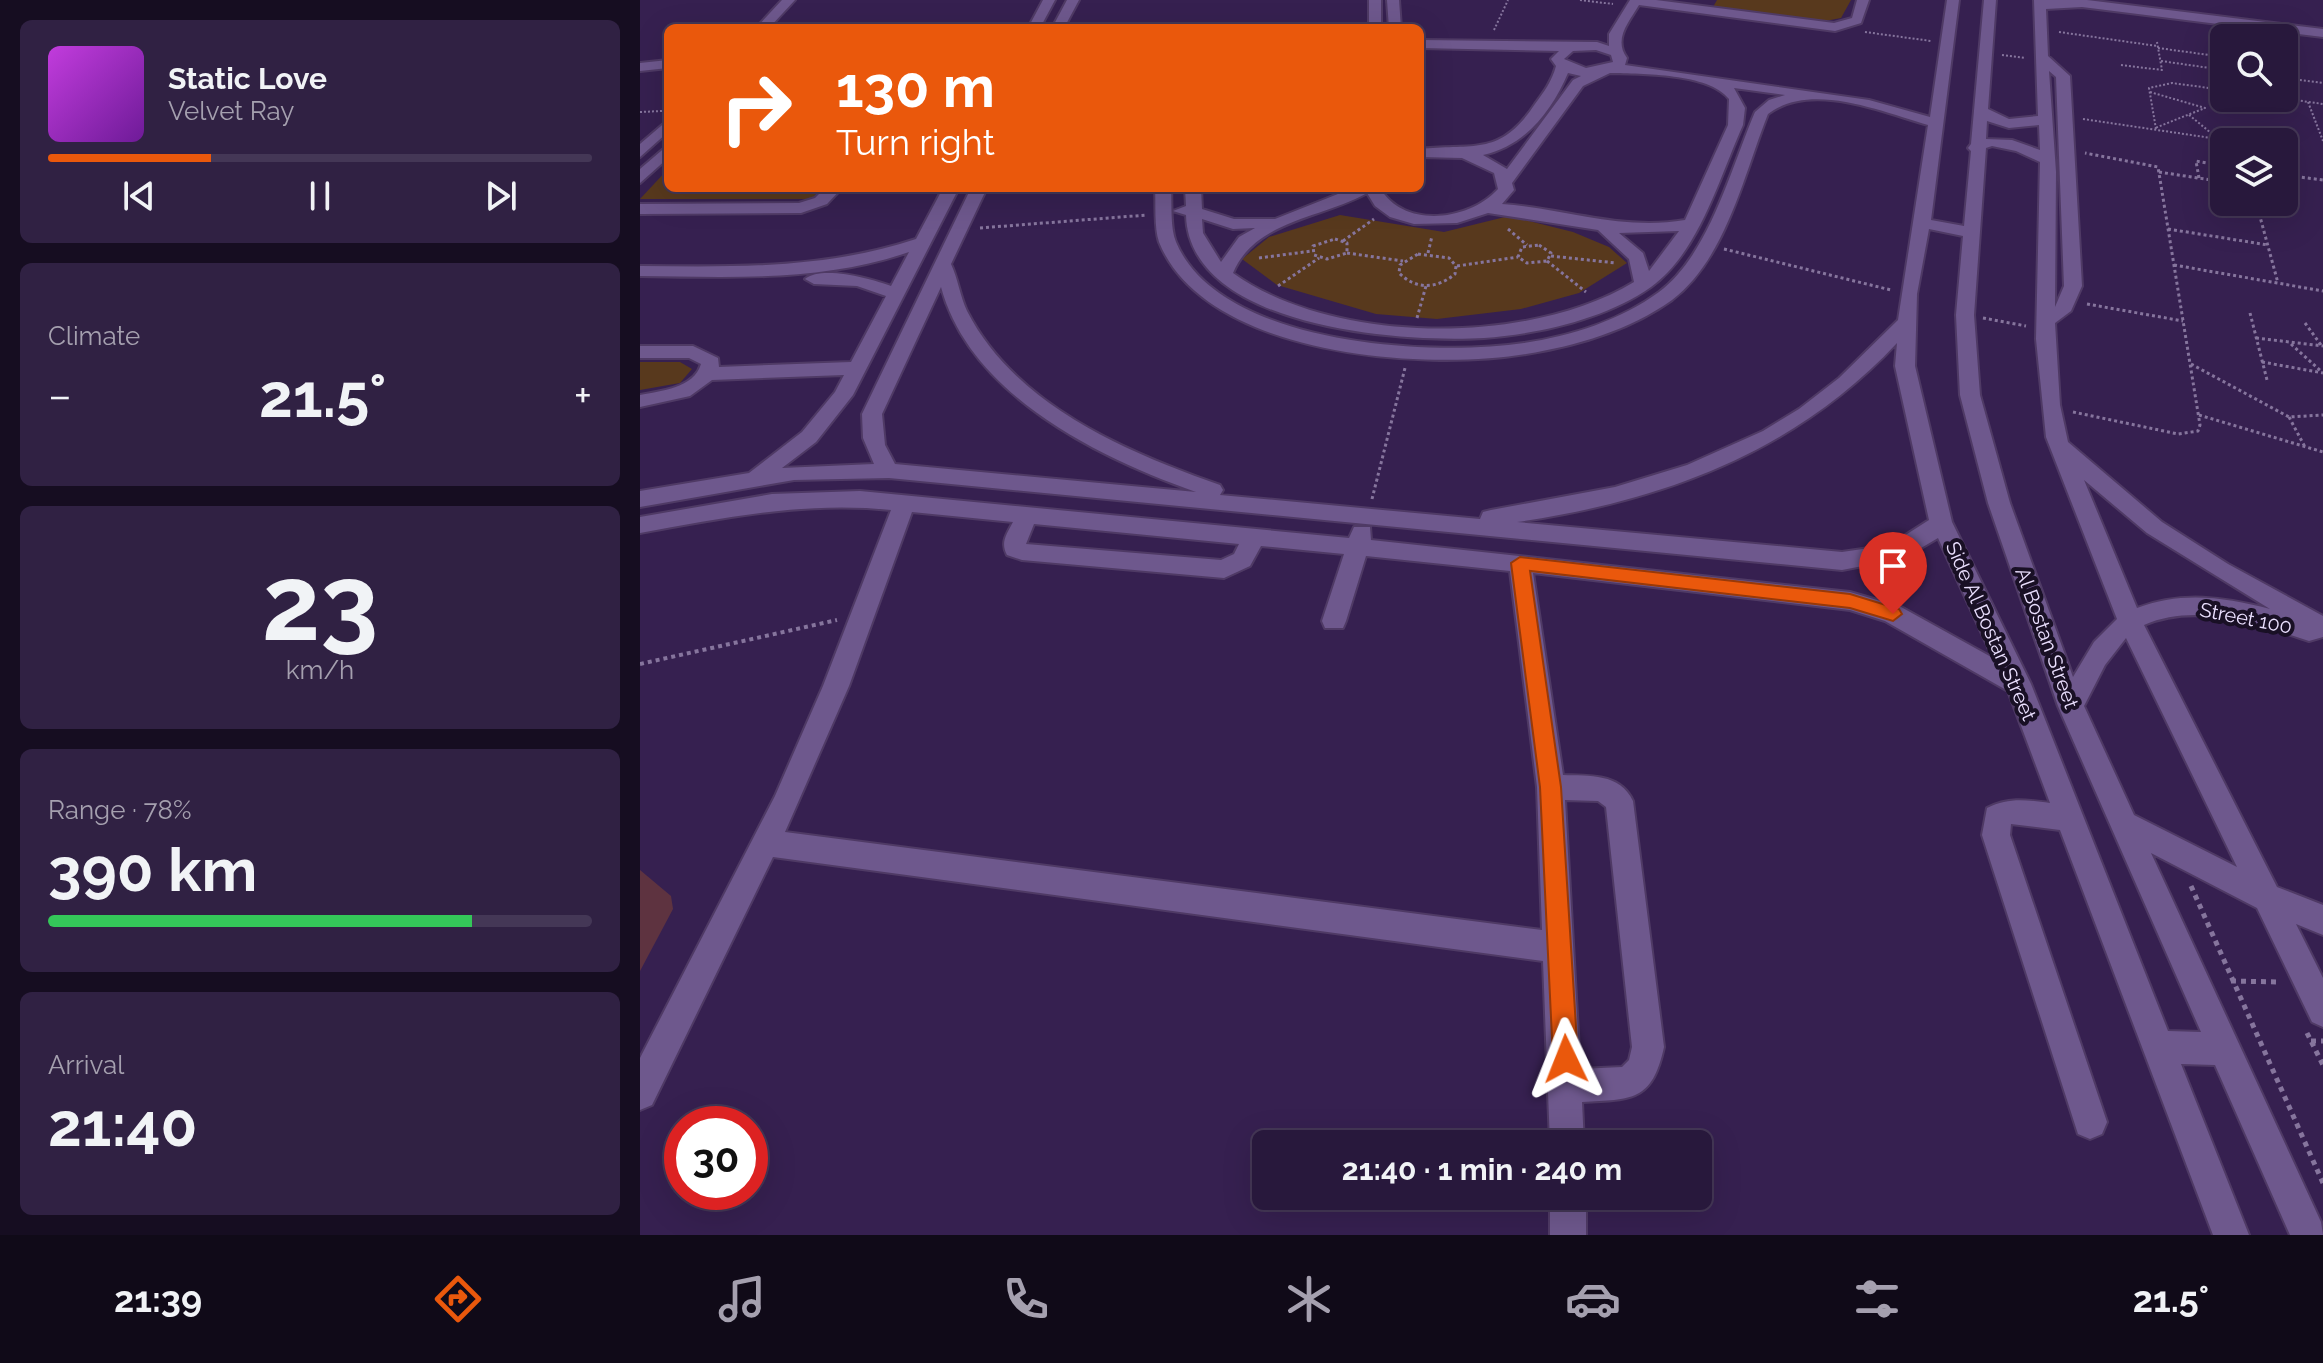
<!DOCTYPE html>
<meta charset="utf-8">
<style>
:root{--surface:#28183c;--page:#302143;--text:#f1f3f6;--muted:#a5a0af;--line:#443756;--accent:#ea580c}
body{margin:0;font-family:Raleway,sans-serif;background:var(--page);color:var(--text);height:100vh;display:flex;flex-direction:column;font-size:30px;white-space:nowrap}
*{box-sizing:border-box;margin:0}
p{font-size:26px;color:var(--muted)}
.icon{flex:none;width:44px;height:44px;fill:none;stroke:currentColor;stroke-width:2;stroke-linecap:round;stroke-linejoin:round}
.map{position:relative;flex:1;overflow:hidden}
.details{display:flex;flex-direction:column;gap:20px;padding:20px;background:#160d21;width:640px}
.details>*{flex:none}
.hud{position:absolute;left:24px;top:24px;width:760px;height:168px;border-radius:12px;box-shadow:0 8px 32px #0002,0 0 0 2px var(--line);background:#ea580c;color:#fff;overflow:hidden}
.buttons{position:absolute;left:1570px;top:24px;display:grid;gap:16px}
.buttons a{display:grid;place-items:center;width:88px;height:88px;border-radius:12px;background:var(--surface);box-shadow:0 8px 32px #0002,0 0 0 2px var(--line);font-size:40px}
.speed{position:absolute;left:24px;top:1106px;display:flex;gap:16px;font-size:40px;font-weight:700;text-align:center}
.speed>*{display:grid;place-content:center;width:104px;height:104px;border-radius:50%;background:var(--surface);box-shadow:0 8px 32px #0002,0 0 0 2px var(--line);line-height:1}
.speed .limit{border:12px solid #d22;background:#fff;color:#111}
.pin{position:absolute;display:grid;place-items:center;width:68px;height:68px;color:#fff;margin:-82px -34px;border-radius:50% 50% 50% 0;rotate:-45deg;box-shadow:0 0 8px #0007}
.pin .icon{rotate:45deg}
.me{position:absolute;width:88px;margin:-44px;rotate:358deg;stroke-linejoin:round;filter:drop-shadow(0 0 6px #0008)}
.turn{display:flex;align-items:center;gap:28px;height:168px;padding:0 40px;font-size:36px}
.turn .icon{width:104px;height:104px;stroke-width:2.5}
.turn b{display:block;font-size:56px;line-height:68px}
.big{font-size:60px;font-weight:700;line-height:1.1}
.details .card{flex:1;display:flex;flex-direction:column;justify-content:center;gap:12px;min-width:0;padding:0 28px;border-radius:12px;background:var(--page)}
.details .dial{align-items:center;gap:0}
.dial b{font-size:104px;line-height:1}
.song{display:flex;align-items:center;gap:24px}
.cover{width:96px;height:96px;border-radius:12px;background:linear-gradient(135deg,hsl(290 70% 55%),hsl(280 70% 35%))}
.played{height:8px;border-radius:4px;background:linear-gradient(90deg,var(--accent) 30%,var(--line) 30%)}
.keys{display:flex;justify-content:space-around;direction:ltr}
.heat{display:flex;justify-content:space-between;align-items:center;font-size:44px;direction:ltr}
.charge{height:12px;border-radius:6px;background:linear-gradient(90deg,#34c759 78%,var(--line) 0)}
.trip{position:absolute;left:612px;top:1130px;width:460px;height:80px;border-radius:12px;background:var(--surface);box-shadow:0 8px 32px #0002,0 0 0 2px var(--line);font-weight:700;line-height:80px;text-align:center}
.tab-bar{display:flex;height:128px;justify-content:space-around;align-items:center;background:#100a18;color:var(--muted)}
.tab-bar .icon{width:56px;height:56px}
.tab-bar .active{color:var(--accent)}
.tab-bar b{font-size:36px;color:var(--text)}
main{display:flex;flex:1;min-height:0}
.map>svg:first-child{display:block}
.green{fill:#58391d}
.lines{fill:none;stroke-linecap:round;stroke-linejoin:round}
.minor-casing{stroke:#4f3a65;stroke-width:4}
.path-far3{stroke:#86759d;stroke-width:2;stroke-dasharray:2 2;stroke-linecap:butt}
.path-far2{stroke:#86759d;stroke-width:3;stroke-dasharray:3 3;stroke-linecap:butt}
.path-far1{stroke:#86759d;stroke-width:4;stroke-dasharray:4 4;stroke-linecap:butt}
.path{stroke:#86759d;stroke-width:5;stroke-dasharray:5 5;stroke-linecap:butt}
.minor{fill:#6e588d;fill-rule:evenodd}
.shaded-wall{fill:#5e3340}
.route{fill:#ea580c;stroke:#983908;stroke-width:2}
.labels{text-anchor:middle;dominant-baseline:central;stroke-width:8;stroke-linejoin:round;paint-order:stroke}
.street-label{font-size:20px;fill:#ebe0ff;stroke:#191025}
</style>
<main>
<section class="details">
<div class="card">
<div class="song"><i class="cover"></i><div><b>Static Love</b><p>Velvet Ray</p></div></div>
<div class="played"></div>
<div class="keys"><svg class="icon" aria-label="previous" viewBox="0 0 24 24"><path d="M18 5L8 12l10 7zM5 5v14"/></svg><svg class="icon" aria-label="pause" viewBox="0 0 24 24"><path d="M8 5v14M16 5v14"/></svg><svg class="icon" aria-label="next" viewBox="0 0 24 24"><path d="M6 5l10 7-10 7zM19 5v14"/></svg></div>
</div>
<div class="card"><p>Climate</p>
<div class="heat"><a>−</a><b class="big">21.5°</b><a>+</a></div>
</div>
<div class="card dial"><b>23</b><p>km/h</p></div>
<div class="card"><p>Range · 78%</p><b class="big">390 km</b><div class="charge"></div></div>
<div class="card"><p>Arrival</p><b class="big">21:40</b></div>
</section>
<div class="map">
<svg width="1683" height="1235" viewBox="0 0 1683 1235">
<rect width="100%" height="100%" fill="#362050"/>
<path class="green" d="M1077 0H1211L1201 18 1185 21 1073 7Z
M28 169V188H181L172 199H0Z
M700 215 804 232 869 216 933 232 969 247 987 263 939 293 881 309 797 319 736 314 637 285 602 259 629 237Z
M0 362H40L52 369 40 383 0 390Z"/>
<g class="lines">
<defs>
<path id="minor" d="M142 0H155L129 28H116Z
M403 0H415L400 28H388Z
M427 0H439L424 28H412Z
M729 0H741V28H729Z
M747 0H759L761 28H749Z
M990 0H1016L1194 23 1212 18 1217 0H1229L1221 23 1195 31 999 5C989 22 973 39 987 58L985 65 1229 100 1290 117 1307 0H1319L1291 220 1324 226 1331 151 1328 148 1331 144 1344 0H1356L1348 109 1369 119 1398 116 1394 0H1447L1683 29V37L1442 7 1406 9 1408 56 1430 76 1442 286 1431 311 1415 323 1420 405 1428 442 1522 522 1588 564 1683 616V637L1669 641C1617 624 1557 602 1504 625L1637 887 1683 905V935L1656 924 1683 978V1027L1672 1022 1617 908 1511 853 1681 1222 1683 1235H1650L1575 1065 1541 1064 1609 1235H1573L1420 830 1371 824 1370 835 1467 1122 1462 1134 1450 1139 1438 1134 1342 835 1347 808C1369 797 1386 800 1410 803L1368 691 1245 621 1210 610 893 573 923 775C949 776 980 773 993 801L1024 1047C1012 1102 992 1099 942 1102L944 1144H910L903 961 133 857 12 1105 0 1110V1058L135 796 183 686 251 510C165 501 83 518 0 533V517L132 494 220 491 709 538 714 527H730L731 540 1210 592 1261 607 1353 658 1298 538 1264 558 1202 570 249 478 154 480 0 507V491L109 473 162 432 195 392 204 375 72 380 50 396 0 407V395C21 391 54 388 61 364L49 358H0V346H53L78 358 79 367 211 362 246 296 217 286 174 284 165 279C182 265 232 279 251 286L269 252C183 282 90 277 0 276V266C94 267 186 269 276 239L303 188H319L213 395 176 442 142 468 234 464 223 438 222 414 331 188H347L311 264C318 279 320 296 327 311 375 405 486 452 580 485L583 490 580 495 840 519 843 512 851 510 975 487 1047 465 1123 431 1159 409 1199 378 1258 320 1288 125C1242 112 1171 81 1128 114 1104 174 1086 259 1032 300 990 330 936 346 886 354 783 371 565 356 519 242 514 227 516 204 515 188H531C532 204 530 228 536 242 579 345 790 357 884 343 931 336 981 320 1019 292 1069 255 1091 168 1115 112L1129 100 1145 95 1094 88 1105 108 1103 125C1079 178 1060 251 1011 287 966 319 898 334 844 338 762 343 549 328 546 215L533 211 546 206 545 188H561L562 209 594 219H635L713 188H740C764 229 829 221 858 189L854 173 822 158 780 157V149C834 143 860 157 895 104 904 92 912 81 916 66L911 59 919 51 780 48V40L957 42 969 46V34ZM956 50 971 55 973 62 946 68 924 59 933 51ZM1409 71 1416 77 1424 286 1415 307 1416 172ZM928 73 941 76 933 80 867 169 843 155C885 146 912 111 928 73ZM970 73C1002 74 1069 73 1089 99L1088 125 1045 220C981 231 924 208 862 204L874 190 872 183 943 86ZM1347 121 1369 128 1399 125 1400 150 1372 140 1346 139ZM1352 146 1376 151 1400 162 1396 339 1406 437 1477 619 1454 642 1433 677 1370 503 1340 395 1334 315 1346 148ZM727 193 735 206 750 217 774 224 817 223 848 213 958 230 989 259 994 282C889 346 693 345 593 273 615 220 683 218 727 193ZM562 219 593 229 615 228 599 237 581 262 563 233ZM1289 229 1323 236 1316 315 1320 395 1348 503 1418 706 1561 1032 1528 1031 1391 684 1312 522 1275 366 1277 294ZM1039 231 1009 271 1003 253 979 233ZM301 287C330 395 459 458 556 492L255 464 245 445 242 414ZM1257 343 1255 366 1289 520 1250 545 1202 552 877 522C1023 501 1155 452 1257 343ZM1444 480 1507 533 1630 609C1585 597 1541 591 1497 608ZM272 512 373 522C367 534 360 542 367 555L382 560 584 578 610 566 621 546 704 554 682 621 685 628H703L706 621 726 556 870 571 897 787 902 930 145 832 209 686ZM394 524 599 544 594 554 581 560 386 544ZM1486 638 1597 867 1494 815 1444 706 1465 665ZM925 800 958 801 966 807 992 1047 989 1060 982 1067 940 1069Z
M28 60V68L0 71V63Z
M28 120V132L0 157V144Z
M28 145V158L0 183V169Z
M185 188H202L187 204 161 213 0 214V204L159 203 175 198Z
M910 1196H946V1235H910Z"/>
</defs>
<use href="#minor" class="minor-casing"/>
<path class="path-far3" d="M940 0 973 4
M854 30 868 0
M1225 32 1291 41
M1419 32 1517 46
M1518 48 1584 57
M1362 55 1385 58
M1521 61 1584 70
M1481 65 1522 70 1517 42
M1644 78 1683 83
M1510 92 1565 108 1515 128
M1641 98 1683 104
M1668 102 1683 141
M0 112 22 111
M1549 115 1576 137
M1443 119 1578 139
M1516 129 1509 88 1532 83 1584 90"/>
<path class="path-far2" d="M1519 172 1584 182
M1644 175 1683 180
M1559 178 1556 161 1584 166
M1616 202 1638 283
M340 228 507 215
M868 229 887 245
M1528 229 1628 245
M695 239 707 243V253L687 259 674 255 673 246Z
M703 241 734 219
M899 245 911 253 907 261 887 263 878 257 882 247Z
M1084 249 1251 290
M707 253 763 261
M788 253 792 236
M778 254 809 258 816 266 815 274C797 289 776 290 759 273L760 265Z
M911 256 976 263
M619 258 672 251
M907 261 946 292
M1534 265 1683 291
M817 266 878 257
M638 286 679 258
M1447 304 1543 321
M1610 313 1627 380
M777 318 786 286
M1343 318 1386 326
M1665 323 1681 345
M1616 338 1683 346
M1651 344 1683 373
M1622 362 1683 373
M1551 364 1649 417 1683 415
M1433 412 1538 434 1558 431 1560 425 1518 167 1445 153
M1559 415 1683 452
M1649 417 1665 447
M732 499 765 368"/>
<path class="path-far1" d="M0 664 197 620"/>
<path class="path" d="M1551 886 1683 1183
M1591 981 1641 982
M1667 1033 1683 1065
M1671 1041H1683"/>
<use href="#minor" class="minor"/>
</g>
<path class="shaded-wall" d="M0 870 31 896 33 909 0 971Z"/>
<path class="route" d="M880 557 1210 594 1259 609 1262 614 1253 621 1210 608 890 571 921 787 938 1059 934 1067 926 1071 917 1067 913 1059 900 787 871 563Z"/>
<g class="labels">
<g class="street-label">
<text transform="translate(1606 618) rotate(11)">Street 100</text>
<text transform="translate(1351 631) rotate(66)">Side Al Bostan Street</text>
<text transform="translate(1407 638) rotate(70)">Al Bostan Street</text>
</g>
</g>
</svg>
<div class="buttons">
<a><svg class="icon" aria-label="search" viewBox="0 0 24 24"><circle cx="10" cy="10" r="6"/><path d="M15 15l6 6"/></svg></a>
<a><svg class="icon" aria-label="layers" viewBox="0 0 24 24"><path d="M12 4l9 5-9 5-9-5zM3 14l9 5 9-5"/></svg></a>
</div>
<div class="speed"><div class="limit">30</div></div>
<div class="pin" style="left:1253px;top:614px;background:#d93025"><svg class="icon" aria-label="arrive" viewBox="0 0 24 24"><path d="M6 21V4h12l-3 4 3 4H6"/></svg></div>
<svg class="me" style="left:926px;top:1059px" viewBox="-20 -20 40 40"><path d="M0-17L14 15 0 8-14 15z" fill="#ea580c" stroke="#fff" stroke-width="4"/></svg>
<div class="trip">21:40 · 1 min · 240 m</div>
<div class="hud">
<div class="turn"><svg class="icon" aria-label="right" viewBox="0 0 24 24"><path d="M7 20v-9h11M14 6l5 5-5 5"/></svg><div><b>130 m</b>Turn right</div></div>
</div>
</div>
</main>
<nav class="tab-bar">
<b>21:39</b>
<svg class="icon active" aria-label="directions" viewBox="0 0 24 24"><path d="M12 3l9 9-9 9-9-9zM9 14v-3h6M13 9l2 2-2 2"/></svg>
<svg class="icon" aria-label="music" viewBox="0 0 24 24"><path d="M9 18V5l10-2v13"/><circle cx="6" cy="18" r="3"/><circle cx="16" cy="16" r="3"/></svg>
<svg class="icon" aria-label="phone" viewBox="0 0 24 24"><path d="M5 4h4l2 5-3 2q2 4 5 5l2-3 5 2v4C11 20 4 13 5 4z"/></svg>
<svg class="icon" aria-label="climate" viewBox="0 0 24 24"><path d="M12 3v18M4 7l16 10M4 17L20 7"/></svg>
<svg class="icon" aria-label="car" viewBox="0 0 24 24"><path d="M5 17H2v-5l4-1 3-4h7l3 4 3 1v5h-3M9 17h6M6 11h13"/><circle cx="7" cy="17" r="2"/><circle cx="17" cy="17" r="2"/></svg>
<svg class="icon" aria-label="filters" viewBox="0 0 24 24"><path d="M4 7h16M4 17h16"/><circle cx="9" cy="7" r="2"/><circle cx="15" cy="17" r="2"/></svg>
<b>21.5°</b>
</nav>
